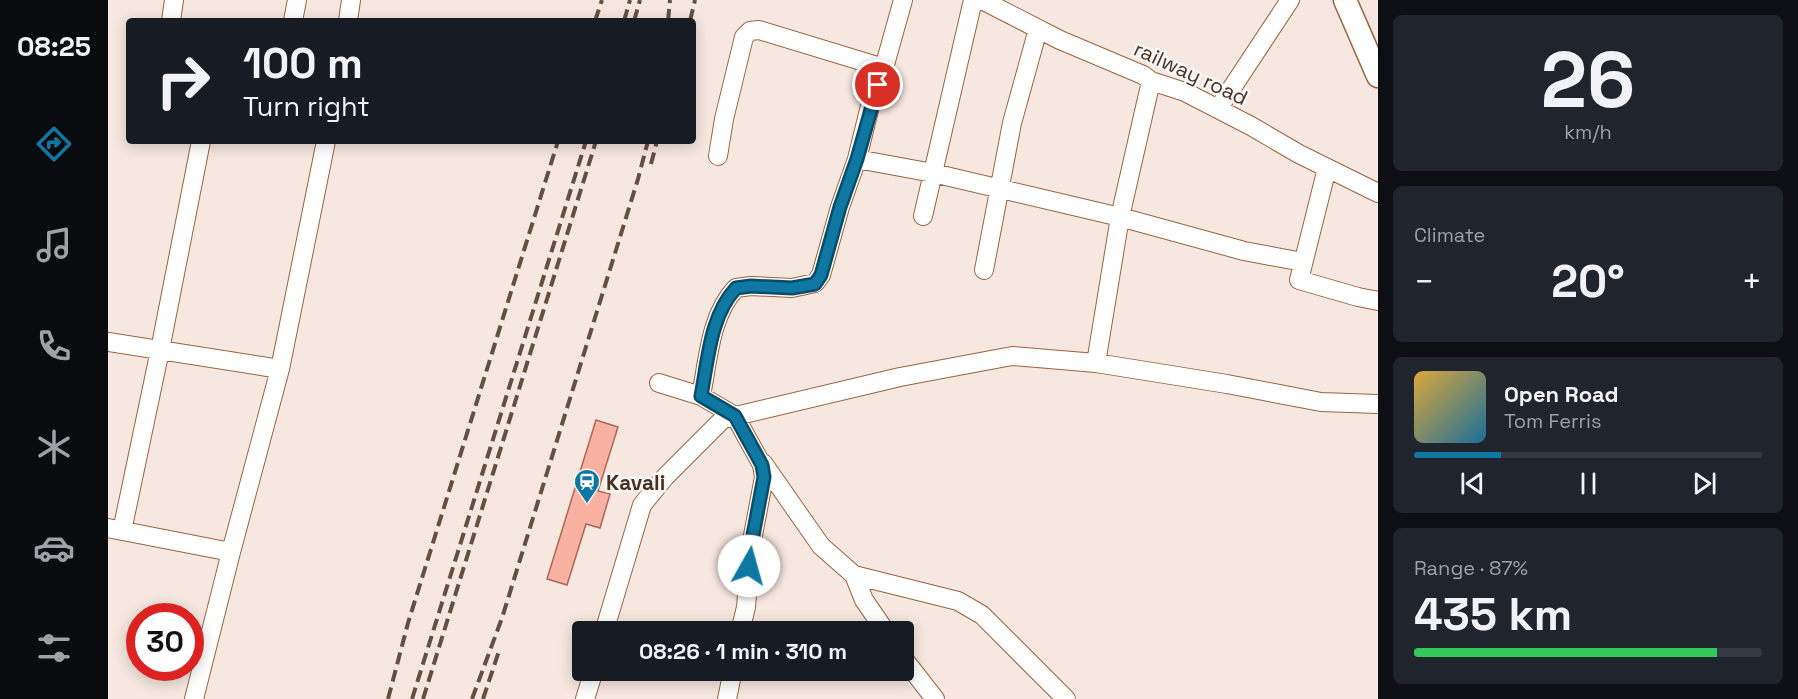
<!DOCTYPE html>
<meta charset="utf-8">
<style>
:root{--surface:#171b24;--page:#20242c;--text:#f1f3f6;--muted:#9ea1a6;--line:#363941;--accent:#0e77a2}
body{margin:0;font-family:"Space Grotesk",sans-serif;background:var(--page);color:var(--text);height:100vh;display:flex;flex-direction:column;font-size:22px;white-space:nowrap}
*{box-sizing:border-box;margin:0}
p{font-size:20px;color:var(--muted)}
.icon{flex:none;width:33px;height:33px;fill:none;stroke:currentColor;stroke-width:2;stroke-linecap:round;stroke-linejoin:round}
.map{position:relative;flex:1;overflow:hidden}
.sheet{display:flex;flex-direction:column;gap:15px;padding:15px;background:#0d0f14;width:420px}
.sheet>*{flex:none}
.banner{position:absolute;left:18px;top:18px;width:570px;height:126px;border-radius:6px;box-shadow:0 3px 15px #0003;background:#171b24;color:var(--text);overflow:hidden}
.speed{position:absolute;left:18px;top:603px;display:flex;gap:12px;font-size:30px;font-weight:700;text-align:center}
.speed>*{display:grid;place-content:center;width:78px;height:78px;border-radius:50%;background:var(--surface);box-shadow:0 3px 15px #0003;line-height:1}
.speed .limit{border:9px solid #d22;background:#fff;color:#111}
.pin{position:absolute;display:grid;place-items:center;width:51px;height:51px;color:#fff;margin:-26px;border:3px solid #fff;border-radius:50%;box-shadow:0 2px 6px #0007}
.me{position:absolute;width:66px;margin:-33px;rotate:7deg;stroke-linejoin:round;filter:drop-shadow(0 0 4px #0008)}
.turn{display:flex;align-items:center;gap:21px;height:126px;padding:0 18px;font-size:27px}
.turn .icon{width:78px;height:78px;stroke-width:2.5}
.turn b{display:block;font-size:42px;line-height:51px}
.big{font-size:45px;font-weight:800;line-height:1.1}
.sheet .card{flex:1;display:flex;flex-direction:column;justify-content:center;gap:9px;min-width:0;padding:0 21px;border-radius:9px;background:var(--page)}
.sheet .dial{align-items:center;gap:0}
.dial b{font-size:78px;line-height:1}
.song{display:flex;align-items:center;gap:18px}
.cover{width:72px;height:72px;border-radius:9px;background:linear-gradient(135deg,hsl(40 70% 55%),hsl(200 70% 35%))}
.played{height:6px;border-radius:3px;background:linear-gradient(90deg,var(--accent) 25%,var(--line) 25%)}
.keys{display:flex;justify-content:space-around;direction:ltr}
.heat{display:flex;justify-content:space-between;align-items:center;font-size:33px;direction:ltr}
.charge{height:9px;border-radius:4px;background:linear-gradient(90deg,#34c759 87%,var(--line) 0)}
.trip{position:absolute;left:464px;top:621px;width:342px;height:60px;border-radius:6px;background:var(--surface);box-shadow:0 3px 15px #0003;font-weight:800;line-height:60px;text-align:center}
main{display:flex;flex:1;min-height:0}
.dock{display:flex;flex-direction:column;width:108px;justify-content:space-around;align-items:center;background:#090b0e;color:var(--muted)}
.dock .icon{width:42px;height:42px}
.dock .on{color:var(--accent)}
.dock b{font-size:27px;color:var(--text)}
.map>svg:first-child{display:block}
.building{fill:#f9b2a2;stroke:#ac6657;stroke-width:1.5}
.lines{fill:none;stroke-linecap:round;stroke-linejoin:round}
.minor-casing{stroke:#9d623a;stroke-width:20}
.major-casing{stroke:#9d623a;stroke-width:25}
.minor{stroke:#fff;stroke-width:18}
.major{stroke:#fff;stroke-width:22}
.rail{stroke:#674f40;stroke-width:4;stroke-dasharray:12 6;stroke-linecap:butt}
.route-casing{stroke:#094d69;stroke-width:15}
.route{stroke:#0e77a2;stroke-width:10}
.labels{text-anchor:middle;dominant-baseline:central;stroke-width:5;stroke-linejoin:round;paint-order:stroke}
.street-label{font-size:21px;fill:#492f1f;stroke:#f8f8f8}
.poi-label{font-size:21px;font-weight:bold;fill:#492f1f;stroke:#f8f8f8;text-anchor:start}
</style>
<main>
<nav class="dock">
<b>08:25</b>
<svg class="icon on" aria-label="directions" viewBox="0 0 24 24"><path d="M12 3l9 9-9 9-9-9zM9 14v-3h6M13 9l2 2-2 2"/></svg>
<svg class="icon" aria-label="music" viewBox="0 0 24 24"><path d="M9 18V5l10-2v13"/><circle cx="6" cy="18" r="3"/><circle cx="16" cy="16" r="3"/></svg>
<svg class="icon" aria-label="phone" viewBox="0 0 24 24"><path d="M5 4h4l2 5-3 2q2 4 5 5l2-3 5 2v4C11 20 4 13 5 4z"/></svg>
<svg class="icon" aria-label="climate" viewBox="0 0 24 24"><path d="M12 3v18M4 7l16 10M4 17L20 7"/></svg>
<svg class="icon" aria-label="car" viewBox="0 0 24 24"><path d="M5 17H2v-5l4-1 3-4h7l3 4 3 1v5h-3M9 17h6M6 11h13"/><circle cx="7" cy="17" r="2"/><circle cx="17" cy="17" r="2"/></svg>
<svg class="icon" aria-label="filters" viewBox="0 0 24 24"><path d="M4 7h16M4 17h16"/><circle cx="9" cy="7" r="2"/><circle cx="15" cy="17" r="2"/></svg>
</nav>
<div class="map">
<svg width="1270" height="699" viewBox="0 0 1270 699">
<rect width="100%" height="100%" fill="#f6e8e0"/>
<path class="building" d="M488 420 510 427 490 491 502 494 492 528 478 524 459 585 439 579Z"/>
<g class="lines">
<defs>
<path id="minor" d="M874 0 952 40 1035 75 1043 81 1077 92 1143 126 1191 154 1270 193
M63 21 66 0
M185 21 189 0
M240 21 243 0
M1110 109 1182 0
M610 156 616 119 636 37 642 31 651 30 776 68
M749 159 825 173 1012 217 1136 251 1195 262
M1219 168 1191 280 1250 297 1270 301
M815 216 865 0
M876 270 904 123 930 29
M0 342 172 369
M988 363 1012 217 1043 81
M551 383 593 396 627 416 654 465 656 477 643 546 638 607 632 632
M593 396C600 361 602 315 628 288L643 286 684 288 707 283 713 275 732 207 749 159 763 102 776 68 795 0
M655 463 713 546 746 575 756 600 778 632
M0 528 123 552
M14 531 52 350 93 141
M746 575 850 601 874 615 958 699
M496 632 534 505 557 477 615 419 792 377 904 356 988 363 1119 384 1213 402 1270 404
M795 658 827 699
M86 699 123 552 172 369 218 141
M477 699 486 670
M619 699 625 670"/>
<path id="major" d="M1237 0 1270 76"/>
</defs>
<use href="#minor" class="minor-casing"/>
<use href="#major" class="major-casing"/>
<use href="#minor" class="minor"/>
<use href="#major" class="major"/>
<path class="rail" d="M487 21 494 0
M516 21 522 0
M526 21 532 0
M560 21 562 0
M582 21 587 0
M543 164 549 141
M280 699 300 623 450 141
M304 699 478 141
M315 699 488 141
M364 699 394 618 530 179 540 141
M375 699 392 648"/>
</g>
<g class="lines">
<defs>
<path id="route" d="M641 566 643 546 656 477 654 465 627 416 593 396C600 360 602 316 628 288L643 286 684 288 707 284 713 275 732 207 749 159 770 85"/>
</defs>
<use href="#route" class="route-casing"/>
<use href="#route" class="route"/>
</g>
<defs>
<symbol id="station-pin" viewBox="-11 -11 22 30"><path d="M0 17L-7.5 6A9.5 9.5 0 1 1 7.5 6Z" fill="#0e77a2" stroke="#f8f8f8"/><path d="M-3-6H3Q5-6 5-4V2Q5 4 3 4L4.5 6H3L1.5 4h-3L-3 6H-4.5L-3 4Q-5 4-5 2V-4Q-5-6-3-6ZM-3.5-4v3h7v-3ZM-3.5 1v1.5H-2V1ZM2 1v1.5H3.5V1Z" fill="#fff"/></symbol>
</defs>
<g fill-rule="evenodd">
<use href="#station-pin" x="464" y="467" width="30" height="40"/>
</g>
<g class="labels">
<g class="street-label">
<text transform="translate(1083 73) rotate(25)">railway road</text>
</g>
<g class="poi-label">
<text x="498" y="482">Kavali</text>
</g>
</g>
</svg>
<div class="speed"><div class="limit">30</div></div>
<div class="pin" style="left:770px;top:85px;background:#d93025"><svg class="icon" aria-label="arrive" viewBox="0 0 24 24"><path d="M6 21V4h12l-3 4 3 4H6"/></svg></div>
<svg class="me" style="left:641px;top:566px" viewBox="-20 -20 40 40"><circle r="19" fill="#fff"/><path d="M0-13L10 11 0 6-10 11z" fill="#0e77a2"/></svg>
<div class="trip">08:26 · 1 min · 310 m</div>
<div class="banner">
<div class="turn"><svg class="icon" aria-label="right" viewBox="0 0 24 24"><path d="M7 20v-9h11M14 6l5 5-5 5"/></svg><div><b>100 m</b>Turn right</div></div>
</div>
</div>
<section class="sheet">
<div class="card dial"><b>26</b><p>km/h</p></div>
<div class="card"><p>Climate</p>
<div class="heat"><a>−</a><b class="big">20°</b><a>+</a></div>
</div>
<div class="card">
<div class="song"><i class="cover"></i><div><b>Open Road</b><p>Tom Ferris</p></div></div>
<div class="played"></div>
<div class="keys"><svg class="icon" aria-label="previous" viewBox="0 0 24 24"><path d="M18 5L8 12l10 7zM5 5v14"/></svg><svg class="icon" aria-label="pause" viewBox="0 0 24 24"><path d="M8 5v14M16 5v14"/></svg><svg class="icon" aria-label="next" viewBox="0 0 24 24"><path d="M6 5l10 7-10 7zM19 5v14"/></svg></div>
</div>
<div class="card"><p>Range · 87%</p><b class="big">435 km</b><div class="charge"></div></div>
</section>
</main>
